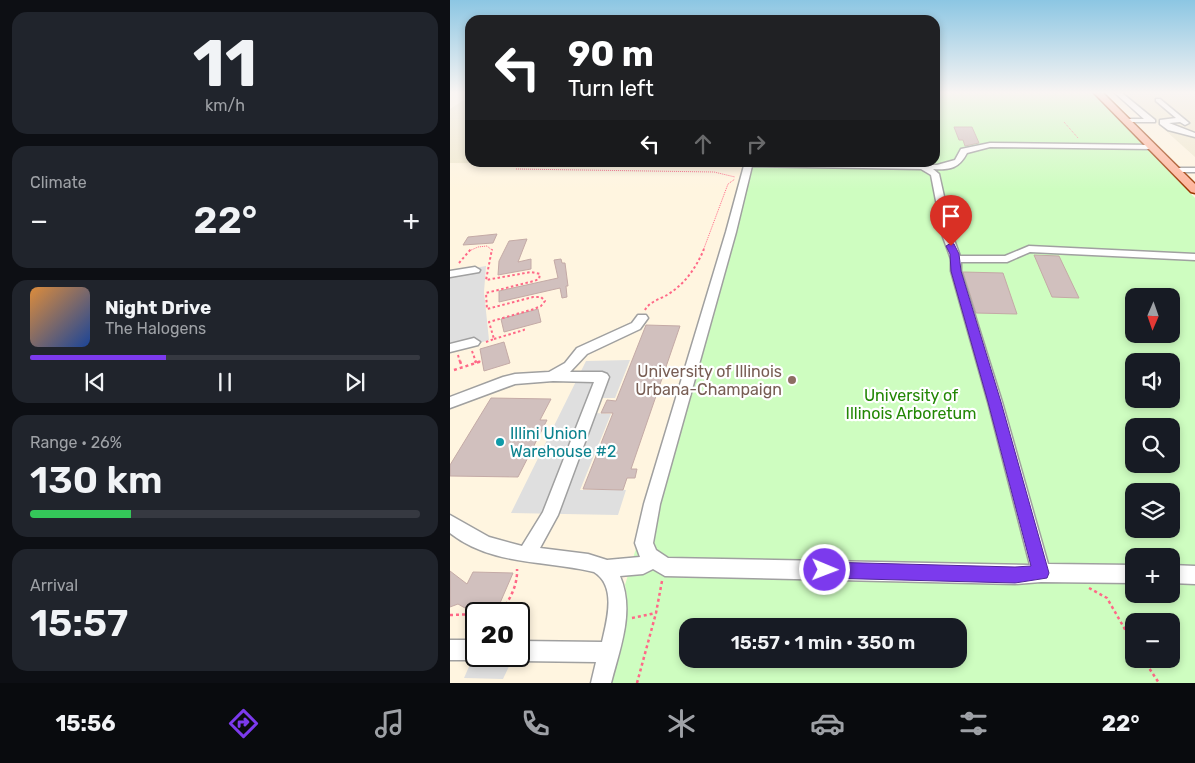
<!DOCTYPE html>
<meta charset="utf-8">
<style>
:root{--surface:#171b24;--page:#20242c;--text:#f1f3f6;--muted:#9ea1a6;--line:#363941;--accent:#7c3aed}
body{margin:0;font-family:Rubik,sans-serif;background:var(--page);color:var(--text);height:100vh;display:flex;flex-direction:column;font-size:19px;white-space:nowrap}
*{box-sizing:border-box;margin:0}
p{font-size:16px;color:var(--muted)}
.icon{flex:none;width:28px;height:28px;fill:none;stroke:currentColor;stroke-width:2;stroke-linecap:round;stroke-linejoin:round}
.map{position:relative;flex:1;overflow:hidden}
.drawer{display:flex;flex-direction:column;gap:12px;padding:12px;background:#0d0f14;width:450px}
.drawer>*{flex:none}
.top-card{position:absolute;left:15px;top:15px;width:475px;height:152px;border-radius:15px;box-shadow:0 2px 8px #0003;background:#202124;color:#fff;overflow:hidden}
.needle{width:32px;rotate:182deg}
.fabs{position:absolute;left:675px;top:288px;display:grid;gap:10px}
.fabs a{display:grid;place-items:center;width:55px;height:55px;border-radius:10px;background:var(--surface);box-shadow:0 2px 8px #0003;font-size:25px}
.speed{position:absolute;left:15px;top:602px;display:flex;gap:10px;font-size:25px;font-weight:700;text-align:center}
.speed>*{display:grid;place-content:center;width:65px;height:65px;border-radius:50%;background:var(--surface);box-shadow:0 2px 8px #0003;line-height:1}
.speed .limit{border:2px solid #111;border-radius:8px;background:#fff;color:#111}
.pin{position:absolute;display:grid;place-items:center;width:42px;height:42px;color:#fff;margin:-51px -21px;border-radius:50% 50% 50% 0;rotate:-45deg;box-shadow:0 0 5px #0007}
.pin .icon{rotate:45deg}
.me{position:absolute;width:55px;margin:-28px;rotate:91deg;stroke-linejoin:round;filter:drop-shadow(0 0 4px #0008)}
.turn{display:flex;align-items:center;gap:18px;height:105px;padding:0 20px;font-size:22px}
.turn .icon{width:65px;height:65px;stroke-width:2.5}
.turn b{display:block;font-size:35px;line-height:42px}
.lanes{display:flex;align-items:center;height:48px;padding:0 20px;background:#0003;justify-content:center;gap:25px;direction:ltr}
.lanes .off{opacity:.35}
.big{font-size:38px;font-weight:600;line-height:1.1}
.drawer .widget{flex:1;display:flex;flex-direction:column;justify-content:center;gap:8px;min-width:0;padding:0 18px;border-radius:15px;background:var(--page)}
.drawer .dial{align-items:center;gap:0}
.dial b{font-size:65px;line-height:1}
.song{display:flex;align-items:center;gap:15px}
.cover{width:60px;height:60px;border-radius:8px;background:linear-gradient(135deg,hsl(30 70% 55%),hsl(220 70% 35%))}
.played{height:5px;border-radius:2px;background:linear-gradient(90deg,var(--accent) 35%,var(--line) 35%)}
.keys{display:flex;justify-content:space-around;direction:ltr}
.heat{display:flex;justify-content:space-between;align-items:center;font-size:28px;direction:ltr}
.charge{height:8px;border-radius:4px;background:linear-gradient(90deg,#34c759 26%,var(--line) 0)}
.trip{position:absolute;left:229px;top:618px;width:288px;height:50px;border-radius:15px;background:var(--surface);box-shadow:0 2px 8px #0003;font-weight:600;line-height:50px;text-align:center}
.tabs{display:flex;height:80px;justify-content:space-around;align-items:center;background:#090b0e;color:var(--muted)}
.tabs .icon{width:35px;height:35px}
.tabs .active{color:var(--accent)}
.tabs b{font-size:22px;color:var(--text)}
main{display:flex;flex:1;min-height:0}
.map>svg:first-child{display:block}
.education{fill:#fff5e0;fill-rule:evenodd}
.farmland{fill:#f1e9cf}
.park{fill:#cefdc0;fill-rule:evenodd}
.parking{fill:#dfdfdf}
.building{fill:#d1c0be;stroke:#c4aaa6}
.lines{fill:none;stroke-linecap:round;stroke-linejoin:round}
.minor-casing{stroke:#a0a0a0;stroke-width:3}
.major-casing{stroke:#9b3700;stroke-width:3}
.path-far2{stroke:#ff6887;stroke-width:1;stroke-dasharray:1 1;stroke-linecap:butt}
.path-far1{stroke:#ff6887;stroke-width:2;stroke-dasharray:2.5 2.5;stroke-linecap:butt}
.path{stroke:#ff6887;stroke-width:2.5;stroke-dasharray:3 3;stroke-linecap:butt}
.minor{fill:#fff;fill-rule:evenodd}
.major{fill:#ffb59c;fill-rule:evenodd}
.route{fill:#7c3aed;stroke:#51269a}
.education-dot{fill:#8d6e63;stroke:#fff;stroke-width:2}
.culture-dot{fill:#0f9aa8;stroke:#fff;stroke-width:2}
.labels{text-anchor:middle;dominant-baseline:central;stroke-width:4.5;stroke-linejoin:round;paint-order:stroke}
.education-label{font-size:16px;fill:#785e54;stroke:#fff;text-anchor:end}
.park-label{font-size:16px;fill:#228704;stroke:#fff}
.culture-label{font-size:16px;fill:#0d838f;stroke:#fff;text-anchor:start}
</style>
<main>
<section class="drawer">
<div class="widget dial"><b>11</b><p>km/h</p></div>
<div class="widget"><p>Climate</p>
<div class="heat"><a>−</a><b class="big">22°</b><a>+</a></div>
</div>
<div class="widget">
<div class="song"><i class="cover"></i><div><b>Night Drive</b><p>The Halogens</p></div></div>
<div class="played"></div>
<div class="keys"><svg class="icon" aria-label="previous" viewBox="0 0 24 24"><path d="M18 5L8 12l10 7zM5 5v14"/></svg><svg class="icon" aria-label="pause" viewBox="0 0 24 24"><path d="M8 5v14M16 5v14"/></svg><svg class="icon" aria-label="next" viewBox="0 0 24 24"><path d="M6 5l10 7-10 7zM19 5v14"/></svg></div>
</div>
<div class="widget"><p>Range · 26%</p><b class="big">130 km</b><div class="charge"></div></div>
<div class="widget"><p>Arrival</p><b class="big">15:57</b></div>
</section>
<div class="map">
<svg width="745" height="683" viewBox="0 0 745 683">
<rect width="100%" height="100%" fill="#f1e9e5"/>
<path class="education" d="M0 93H20V162H485V93H745V683H0ZM684 296H721V334H684ZM684 361H721V399H684ZM684 426H721V464H684ZM684 491H721V529H684ZM684 556H721V594H684ZM26 614H69V656H26ZM684 621H721V659H684ZM238 626H508V659H238Z"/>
<path class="farmland" d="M673 93H745V157L675 94Z
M20 96V162L291 163V165L0 163V109Z"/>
<path class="park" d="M485 93H642L745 198V683H160C169 651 182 618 175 585L281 232 299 163 485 162ZM684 296H721V334H684ZM684 361H721V399H684ZM684 426H721V464H684ZM684 491H721V529H684ZM684 556H721V594H684ZM684 621H721V659H684ZM238 626H508V659H238Z"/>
<path class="parking" d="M36 266 34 292 39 340 0 352V272Z
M180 360 165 398H151L146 413 161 414 130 490H176L168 515 61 513 136 361Z
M21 662H61L53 679 14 678Z"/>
<path class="building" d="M504 127H522L529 143 515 146 513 140H509Z
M47 234 43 243 13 245 18 237Z
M77 239 68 262 81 259V269L48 275 49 261 59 241Z
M584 255 609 256 629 298 602 297Z
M111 259 112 263H115L118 286H116L117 297 112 298 110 288 49 302V291L108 278 104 260Z
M513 272 553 273 567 314 526 313Z
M88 309 91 322 54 332 51 319Z
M196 325 230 326 181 469H187L185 478H177L173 490 133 489 163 413H151L157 400 166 401Z
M54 342 60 363 34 371 30 349Z
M41 398 101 399 90 420H97L68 477 0 476V465Z
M0 571 17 584 23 572 63 573 47 610 15 608 8 604 0 607Z"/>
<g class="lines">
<defs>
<path id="minor" d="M665 93H672L705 120V122H674V120L676 119H694Z
M706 99H710L739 123 735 125 730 122 719 123 745 133V137L718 130 710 124V120L726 118 706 101Z
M540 143 702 145 706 147 702 149 540 147 517 153C509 168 501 170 483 169L489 174 503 237 510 256H555L579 246 745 254V260L580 252 557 262H511V271L552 402 598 564 684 565V583L591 582 565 584 215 576 203 569 193 574 170 576C185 611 170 648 161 683H141L146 662 69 661 62 658 61 656H69V641L152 642C157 620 167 586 144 572 95 560 42 566 0 533V515L39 537 72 546 93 512 144 382 103 381 65 384 0 408V397L53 377 65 374 99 372 115 363 127 348 182 323 188 315H196L198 318 190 329 137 354 120 372H152L157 374 159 377 108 515 90 548 138 554 157 560 190 557 185 543 194 504 276 232 295 162 487 165 505 160 511 149ZM302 166 471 169 481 175 493 237 501 259V271L538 402 580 565 218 558 206 550 203 543 210 504 286 232Z
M722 168H745V172H722Z
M25 267 30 270 29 272 0 277V271Z
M24 338 30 342 28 345 0 352V344Z
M721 565 745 566V584L721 583Z
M0 640H26V656L33 657 26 660H0Z"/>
<path id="major" d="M644 93H653L745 184V193L741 192Z"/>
</defs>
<use href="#minor" class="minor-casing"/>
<use href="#major" class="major-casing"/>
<path class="path-far2" d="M614 122 628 138
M66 169 264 172 285 177
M19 251 28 247 37 246 43 251
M253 251 278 184 285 179"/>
<path class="path-far1" d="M9 263 21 249
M195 310C199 302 210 299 217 295 235 284 246 268 254 249
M44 339 74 330 73 327
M36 342 44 339 39 322 84 309 91 306 95 301 91 297H83L37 309 36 293 84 281 89 279 90 274 81 272 36 280 42 249
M22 351 26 362
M8 355 10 362
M28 362 32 361"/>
<path class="path" d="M10 361 12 367
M25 361 26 363
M4 370 32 361
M639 588 657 598 684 645
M48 614C59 603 68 585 67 569
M0 615 26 614
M182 618 206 613
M693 659 709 683
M187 683 206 613 212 581"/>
<use href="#minor" class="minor"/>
<use href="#major" class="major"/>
</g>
<linearGradient id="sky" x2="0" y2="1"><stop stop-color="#8cc6e3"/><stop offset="0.49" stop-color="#f9f5f3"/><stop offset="1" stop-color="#f9f5f3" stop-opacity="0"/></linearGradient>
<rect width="745" height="189" fill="url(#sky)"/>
<path class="route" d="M501 243 504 244 509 254 511 271 551 402 599 573 597 578 565 583 375 578 369 575 366 570 369 564 375 562 565 567 581 566 538 402 501 271 500 254 496 246Z"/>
<circle class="education-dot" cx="342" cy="380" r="5"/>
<circle class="culture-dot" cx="50" cy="442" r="5"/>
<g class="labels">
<g class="education-label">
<text x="332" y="371">University of Illinois<tspan x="332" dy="18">Urbana-Champaign</tspan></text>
</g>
<g class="park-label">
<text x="461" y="395">University of<tspan x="461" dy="18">Illinois Arboretum</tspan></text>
</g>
<g class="culture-label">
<text x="60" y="433">Illini Union<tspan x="60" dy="18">Warehouse #2</tspan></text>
</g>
</g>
</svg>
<div class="fabs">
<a><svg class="needle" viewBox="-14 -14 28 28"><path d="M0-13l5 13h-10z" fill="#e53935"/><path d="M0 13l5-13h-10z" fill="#9ea1a6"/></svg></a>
<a><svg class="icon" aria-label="sound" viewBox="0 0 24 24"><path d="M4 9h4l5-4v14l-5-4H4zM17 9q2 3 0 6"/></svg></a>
<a><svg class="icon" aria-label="search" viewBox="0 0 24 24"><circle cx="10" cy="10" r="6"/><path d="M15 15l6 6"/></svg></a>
<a><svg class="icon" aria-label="layers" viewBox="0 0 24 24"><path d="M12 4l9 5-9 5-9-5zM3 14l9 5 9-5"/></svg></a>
<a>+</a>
<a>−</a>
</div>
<div class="speed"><div class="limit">20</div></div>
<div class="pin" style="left:501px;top:246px;background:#d93025"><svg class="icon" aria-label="arrive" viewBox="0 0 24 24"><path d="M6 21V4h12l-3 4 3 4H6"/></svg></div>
<svg class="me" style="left:375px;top:570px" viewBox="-20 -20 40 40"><circle r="17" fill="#7c3aed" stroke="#fff" stroke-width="3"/><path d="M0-11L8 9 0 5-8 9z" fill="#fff"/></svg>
<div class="trip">15:57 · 1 min · 350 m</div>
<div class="top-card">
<div class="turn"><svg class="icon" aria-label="left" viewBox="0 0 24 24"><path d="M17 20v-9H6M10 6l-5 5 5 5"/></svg><div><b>90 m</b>Turn left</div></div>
<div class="lanes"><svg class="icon" aria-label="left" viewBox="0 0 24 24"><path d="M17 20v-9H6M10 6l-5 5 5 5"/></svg><svg class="icon off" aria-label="ahead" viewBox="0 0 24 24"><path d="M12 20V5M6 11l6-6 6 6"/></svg><svg class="icon off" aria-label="right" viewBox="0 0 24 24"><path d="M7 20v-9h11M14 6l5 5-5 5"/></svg></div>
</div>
</div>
</main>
<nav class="tabs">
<b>15:56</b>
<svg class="icon active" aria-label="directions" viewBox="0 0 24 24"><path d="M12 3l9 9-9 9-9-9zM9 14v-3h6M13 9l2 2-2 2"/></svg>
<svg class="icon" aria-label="music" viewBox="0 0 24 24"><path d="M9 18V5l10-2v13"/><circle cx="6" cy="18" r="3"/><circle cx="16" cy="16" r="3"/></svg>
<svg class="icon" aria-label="phone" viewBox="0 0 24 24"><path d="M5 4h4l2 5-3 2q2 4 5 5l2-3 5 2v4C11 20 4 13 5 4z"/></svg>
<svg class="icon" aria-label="climate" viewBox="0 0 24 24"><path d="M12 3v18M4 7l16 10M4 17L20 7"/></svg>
<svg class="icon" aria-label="car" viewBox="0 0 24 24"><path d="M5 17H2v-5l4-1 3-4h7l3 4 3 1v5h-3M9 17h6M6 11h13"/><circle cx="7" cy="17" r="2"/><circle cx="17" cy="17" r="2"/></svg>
<svg class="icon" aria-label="filters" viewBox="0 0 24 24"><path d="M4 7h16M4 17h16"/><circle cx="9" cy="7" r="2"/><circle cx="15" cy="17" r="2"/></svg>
<b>22°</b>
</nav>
